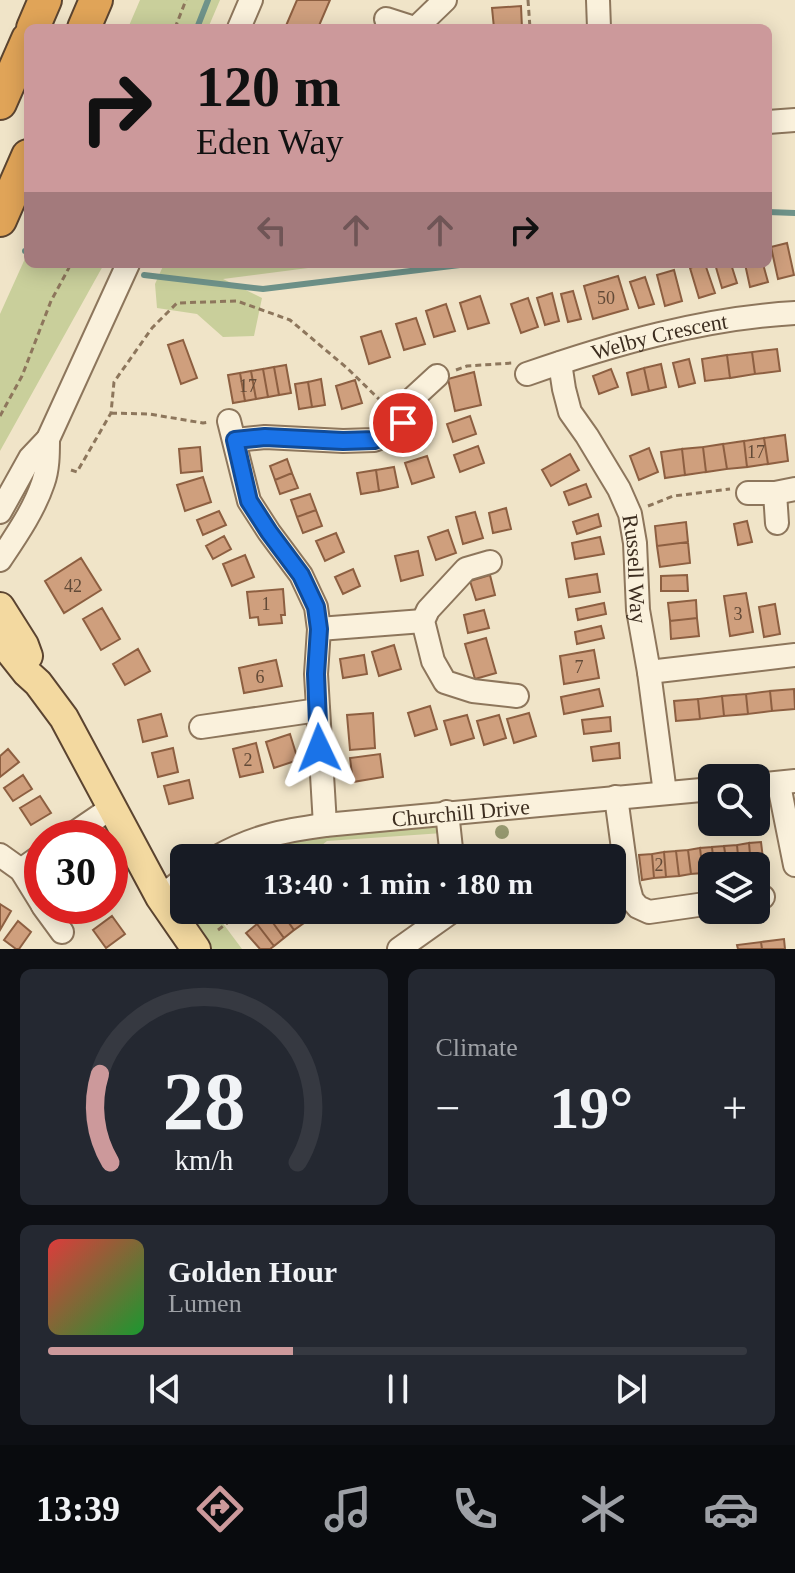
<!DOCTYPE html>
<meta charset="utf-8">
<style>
:root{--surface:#171b24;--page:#242831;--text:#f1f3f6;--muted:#9ea1a6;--line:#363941;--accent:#cc999b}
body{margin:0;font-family:Georgia,serif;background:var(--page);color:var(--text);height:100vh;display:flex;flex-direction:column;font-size:30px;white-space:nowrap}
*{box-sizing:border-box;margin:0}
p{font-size:26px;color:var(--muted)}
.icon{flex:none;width:44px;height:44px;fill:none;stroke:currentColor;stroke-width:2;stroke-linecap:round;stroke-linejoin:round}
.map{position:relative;height:949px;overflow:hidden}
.side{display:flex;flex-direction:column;gap:20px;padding:20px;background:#0d0f14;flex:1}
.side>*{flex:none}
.guide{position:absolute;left:24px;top:24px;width:748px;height:244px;border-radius:12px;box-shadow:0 4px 20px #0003;background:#cc999b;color:#111;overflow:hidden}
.tools{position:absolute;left:698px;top:764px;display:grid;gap:16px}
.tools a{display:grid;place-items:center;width:72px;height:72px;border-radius:12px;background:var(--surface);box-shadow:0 4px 20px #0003;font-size:40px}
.speed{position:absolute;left:24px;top:820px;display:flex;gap:16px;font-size:40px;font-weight:700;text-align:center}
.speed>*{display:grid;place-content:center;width:104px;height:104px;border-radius:50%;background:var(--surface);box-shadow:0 4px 20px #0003;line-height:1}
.speed .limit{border:12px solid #d22;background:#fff;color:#111}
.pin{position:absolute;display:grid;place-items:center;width:68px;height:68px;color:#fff;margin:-34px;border:4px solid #fff;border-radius:50%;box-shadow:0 2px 8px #0007}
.me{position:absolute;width:88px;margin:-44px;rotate:358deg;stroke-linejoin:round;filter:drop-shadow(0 0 6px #0008)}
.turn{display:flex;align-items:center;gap:28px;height:168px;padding:0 40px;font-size:36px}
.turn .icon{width:104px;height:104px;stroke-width:2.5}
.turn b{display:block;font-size:56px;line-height:68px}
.lanes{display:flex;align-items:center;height:76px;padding:0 40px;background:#0003;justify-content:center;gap:40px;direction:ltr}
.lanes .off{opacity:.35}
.big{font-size:60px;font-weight:600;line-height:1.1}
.side .tile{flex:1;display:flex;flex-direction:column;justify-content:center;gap:12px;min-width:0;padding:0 28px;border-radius:12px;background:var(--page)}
.side .dial{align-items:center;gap:0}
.dial svg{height:208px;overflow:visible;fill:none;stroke:var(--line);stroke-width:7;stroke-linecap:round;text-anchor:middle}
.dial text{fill:var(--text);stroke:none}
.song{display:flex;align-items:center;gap:24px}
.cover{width:96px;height:96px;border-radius:12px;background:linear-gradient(135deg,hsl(0 70% 55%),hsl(130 70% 35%))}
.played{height:8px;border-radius:4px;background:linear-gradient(90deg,var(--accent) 35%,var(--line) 35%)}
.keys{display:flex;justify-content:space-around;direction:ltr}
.heat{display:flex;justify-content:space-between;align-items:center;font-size:44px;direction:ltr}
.side .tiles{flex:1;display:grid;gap:20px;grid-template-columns:1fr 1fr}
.tile:last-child{grid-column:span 2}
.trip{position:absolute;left:170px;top:844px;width:456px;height:80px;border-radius:12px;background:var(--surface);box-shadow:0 4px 20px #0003;font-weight:600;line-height:80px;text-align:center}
.dock{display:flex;height:128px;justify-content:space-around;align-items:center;background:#090b0e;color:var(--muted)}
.dock .icon{width:56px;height:56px}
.dock .on{color:var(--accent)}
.dock b{font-size:36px;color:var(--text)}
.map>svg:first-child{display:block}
.green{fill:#c9cf9b}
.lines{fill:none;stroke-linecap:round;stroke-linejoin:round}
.stream{stroke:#6f938a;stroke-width:6}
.building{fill:#cf9f7d;stroke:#8d5f41;stroke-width:2}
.minor-casing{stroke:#8d765c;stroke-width:26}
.major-casing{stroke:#5b4430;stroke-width:32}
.highway-casing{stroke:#5b4430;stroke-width:36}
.path{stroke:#8d765c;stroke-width:3;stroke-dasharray:6 4;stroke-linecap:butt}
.minor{stroke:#faf1dc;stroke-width:22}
.major{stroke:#f3d9a0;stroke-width:28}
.highway{stroke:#e0a458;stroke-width:32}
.tree{fill:#96986f}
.route-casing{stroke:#114b97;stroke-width:20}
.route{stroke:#1a73e8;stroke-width:14}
.labels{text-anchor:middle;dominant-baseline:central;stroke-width:8;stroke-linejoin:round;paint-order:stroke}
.number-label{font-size:18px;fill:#624a37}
.street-label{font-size:22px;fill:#3d2e20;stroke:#f7eed8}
</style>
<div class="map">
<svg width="795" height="949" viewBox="0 0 795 949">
<rect width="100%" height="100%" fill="#f0e4c8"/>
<path class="green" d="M140 0H220L208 28H128Z
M28 252V264H104L0 451V314Z
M164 264H339L223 279 262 298 254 336 223 337 197 314 157 308 155 284Z
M433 825 439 827 443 833 327 841 306 858H235L248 850 296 839Z
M184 899V910H213L242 949H212C200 935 181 918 184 899Z"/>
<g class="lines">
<path class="stream" d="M197 28 208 0
M768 212 795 213
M25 251H28
M97 264H98
M144 275 263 289 468 264"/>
</g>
<path class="building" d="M297 0H330L318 28H285Z
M521 6 522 28H494L492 8Z
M787 243 794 275 778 279 771 247Z
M700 264H705L715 293 699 298 690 268Z
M715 264H731L737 283 722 288Z
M745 264H763L768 282 750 287Z
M674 270 682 301 665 306 657 275Z
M618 276 628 309 593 319 584 286Z
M645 277 654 304 639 308 630 282Z
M573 291 581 319 568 322 561 294Z
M552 293 559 321 545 325 537 298Z
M480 296 489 323 468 329 460 303Z
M528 298 538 327 521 333 511 304Z
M446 304 455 331 434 337 426 311Z
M416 318 425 344 404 350 396 324Z
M381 331 390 357 369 364 361 337Z
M183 340 197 378 181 384 168 345Z
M777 349 780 371 755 374 752 352Z
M752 352 755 374 730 378 727 355Z
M727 355 730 378 705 381 702 359Z
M689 359 695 383 679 387 673 363Z
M661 364 666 387 649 391 644 368Z
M286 365 291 393 279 395 274 367Z
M274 367 279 395 268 397 263 369Z
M644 368 649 391 632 395 627 373Z
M263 369 268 397 256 399 251 371Z
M611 369 618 387 599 394 593 376Z
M251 371 256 399 245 401 240 373Z
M474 372 481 405 455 411 448 379Z
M240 373 245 401 233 403 228 375Z
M321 379 325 405 312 407 308 382Z
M355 380 362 403 342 409 336 386Z
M308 382 312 407 299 409 295 384Z
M470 416 476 434 453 442 447 424Z
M785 435 788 461 768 464 764 438Z
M764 438 768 464 747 467 744 441Z
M744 441 747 467 727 469 723 444Z
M723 444 727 469 706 472 703 447Z
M478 446 484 463 460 472 454 455Z
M200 447 202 471 181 473 179 449Z
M703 447 706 472 685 475 682 449Z
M649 448 658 472 639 480 630 456Z
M682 449 685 475 665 478 661 452Z
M570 454 579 470 551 486 542 470Z
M427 456 434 477 412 484 405 463Z
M287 459 292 473 275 480 270 466Z
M394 467 398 487 379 491 376 470Z
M376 470 379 491 361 494 357 473Z
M292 473 298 488 280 494 275 480Z
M203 477 211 502 185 511 177 485Z
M586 484 591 497 569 505 564 492Z
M310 494 316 510 297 517 291 500Z
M506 508 511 529 493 533 489 513Z
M316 510 322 526 303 533 297 517Z
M219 511 226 525 203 535 197 520Z
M475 512 483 538 463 544 456 517Z
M598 514 601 526 577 534 573 522Z
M747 521 752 542 738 545 734 524Z
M686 522 688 542 657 546 655 526Z
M448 530 456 553 436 560 428 537Z
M336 533 344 552 325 561 316 541Z
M224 536 231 549 213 559 206 546Z
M600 537 604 554 575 559 572 543Z
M688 542 690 563 660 567 657 546Z
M418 551 423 575 401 581 395 556Z
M245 555 254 577 232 586 223 564Z
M81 558 101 590 64 613 45 581Z
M353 569 360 586 343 594 335 577Z
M597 574 600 592 569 597 566 579Z
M490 575 495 595 476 600 470 581Z
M687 575 688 591H661V576Z
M283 589 285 615H281L282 623 259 625 258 617 250 618 247 592Z
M746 593 753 632 730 636 724 596Z
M696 600 697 618 670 621 668 603Z
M604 603 606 614 578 620 576 609Z
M775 604 780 634 764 637 759 607Z
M102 608 120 639 101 650 83 619Z
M484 610 489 628 468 633 464 615Z
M697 618 699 636 671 639 670 621Z
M601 626 604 638 577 644 575 632Z
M486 638 496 673 475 679 465 644Z
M394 645 401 669 379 676 372 652Z
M138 649 150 671 125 685 113 664Z
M594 650 599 678 564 684 560 656Z
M364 655 367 674 343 678 340 659Z
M276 660 282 686 244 693 239 668Z
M599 689 603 706 564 714 561 697Z
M794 689 795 709 772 711 770 691Z
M770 691 772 711 748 714 746 694Z
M746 694 748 714 724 716 722 696Z
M722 696 724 716 700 719 698 699Z
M698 699 700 719 676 721 674 701Z
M430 706 437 729 415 736 408 713Z
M373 713 375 748 350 750 347 715Z
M529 713 536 736 514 743 507 719Z
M161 714 167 736 143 742 138 720Z
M467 715 474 738 451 745 444 721Z
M499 715 506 738 484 745 477 721Z
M610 717 611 731 584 734 582 720Z
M290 734 298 760 274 768 266 742Z
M256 743 263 772 240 777 233 749Z
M619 743 620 758 593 761 591 747Z
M173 748 178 772 158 777 152 753Z
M8 749 19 762 0 777V756Z
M380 754 383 777 353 782 350 758Z
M23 775 32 789 13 801 4 788Z
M189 780 193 798 169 804 164 786Z
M40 796 51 813 31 825 20 808Z
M761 842 764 867 756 868V866H751L749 843Z
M749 843 751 866H739L737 845Z
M737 845 739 866H727L724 846Z
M724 846 727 866H714L712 847Z
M712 847 714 866H712V872L703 873 700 848Z
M700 848 703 873 691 874 688 850Z
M688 850 691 874 679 876 676 851Z
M676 851 679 876 666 877 664 852Z
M664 852 666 877 654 878 652 854Z
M652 854 654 878 642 880 639 855Z
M0 904 11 911 0 930Z
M275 910H280L294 930 284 938 268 916Z
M280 910H296L304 923 294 930Z
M296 910H311L314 915 304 923Z
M112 916 125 934 106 948 93 930Z
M268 916 284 938 274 946 257 924Z
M18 921 31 932 19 949H16L4 940Z
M257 924 274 946 270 949H260L246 933Z
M784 939 785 949H762L761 942Z
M761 942 762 949H738L737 945Z"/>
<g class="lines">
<defs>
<g id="minor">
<path d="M598 0 599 28"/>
<path d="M386 19 414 28"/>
<path d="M239 28 251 0"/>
<path d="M416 28 445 0"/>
<path d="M768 122 795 120"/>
<path id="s1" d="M560 363 564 389 570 412 587 436 619 489 630 514 635 543 638 610 649 672 665 793"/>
<path id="s2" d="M527 374C613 344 704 318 795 313"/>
<path d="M229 421 249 501 269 532 301 575 316 607 319 629 316 674 325 825"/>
<path d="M235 440 265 437 343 441 374 440 391 434 403 423 412 399 437 376"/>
<path d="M748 493H775L795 489"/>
<path d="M775 493 777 523"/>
<path d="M0 512 30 458 48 439 128 264"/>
<path d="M0 560C16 536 34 510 43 483 48 469 48 454 48 439"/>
<path d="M490 562 466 569 428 610 423 621 433 661 445 682 473 691 517 696"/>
<path d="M319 629 423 621"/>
<path d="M649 672 795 655"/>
<path d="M201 727 318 710"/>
<path d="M777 784 780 790 795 865"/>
<path d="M756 785 795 781"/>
<path d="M616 797 628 885 632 900 638 907 649 912 712 903"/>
<path d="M447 812 452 858"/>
<path d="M67 838 111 808"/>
<path d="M0 855 21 870 42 904"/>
<path id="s3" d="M215 858C254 836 282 831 325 825L712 789"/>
<path d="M21 870 42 855"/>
<path d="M160 897 184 879"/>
<path d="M756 898 763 897"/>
<path d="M43 906 62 932"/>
<path d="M399 949 454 910"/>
</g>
<path id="major" d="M0 607 24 645 28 656
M0 639 27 673 38 683 64 718 160 897 196 949"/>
<path id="highway" d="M33 28 45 0
M84 28 96 0
M0 103 28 39
M0 220 28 156"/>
</defs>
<use href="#minor" class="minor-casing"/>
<use href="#major" class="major-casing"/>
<use href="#highway" class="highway-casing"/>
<path class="path" d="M528 0 530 28
M175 28 186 0
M456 370 467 366 512 363
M111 413 149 414 203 423 210 422
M0 416 22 376 51 301 71 264
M71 470 77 472 111 413 114 382 152 328 177 303 237 301 290 320 347 368 386 406
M648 506 673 496 730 489
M311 858 327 846
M218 930 244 910"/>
<use href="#minor" class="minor"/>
<use href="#major" class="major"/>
<use href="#highway" class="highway"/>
</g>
<circle class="tree" cx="502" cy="832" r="7"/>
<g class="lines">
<defs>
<path id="route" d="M319 748 316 674 319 629 316 607 301 575 269 532 249 501 235 440 265 437 343 441 374 440 391 434 403 423"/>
</defs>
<use href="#route" class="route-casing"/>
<use href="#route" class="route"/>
</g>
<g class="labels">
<g class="number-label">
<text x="606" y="298">50</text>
<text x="248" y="386">17</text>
<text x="756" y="452">17</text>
<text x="73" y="586">42</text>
<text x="266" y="604">1</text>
<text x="738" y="614">3</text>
<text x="579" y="667">7</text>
<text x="260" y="677">6</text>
<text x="248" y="760">2</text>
<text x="659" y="865">2</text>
</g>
<g class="street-label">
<text stroke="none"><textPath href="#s2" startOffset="138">Welby Crescent</textPath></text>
<text stroke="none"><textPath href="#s1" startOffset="224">Russell Way</textPath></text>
<text stroke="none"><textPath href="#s3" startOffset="252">Churchill Drive</textPath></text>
</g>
</g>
</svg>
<div class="tools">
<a><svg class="icon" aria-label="search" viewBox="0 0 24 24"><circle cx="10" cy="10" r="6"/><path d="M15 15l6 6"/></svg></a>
<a><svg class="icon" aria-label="layers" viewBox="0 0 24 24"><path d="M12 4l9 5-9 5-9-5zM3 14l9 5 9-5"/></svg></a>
</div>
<div class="speed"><div class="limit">30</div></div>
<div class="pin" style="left:403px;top:423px;background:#d93025"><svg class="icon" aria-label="arrive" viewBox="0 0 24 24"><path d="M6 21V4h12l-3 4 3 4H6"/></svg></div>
<svg class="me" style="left:319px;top:748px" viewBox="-20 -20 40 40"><path d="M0-17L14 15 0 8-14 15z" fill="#1a73e8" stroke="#fff" stroke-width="4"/></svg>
<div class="trip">13:40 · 1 min · 180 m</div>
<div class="guide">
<div class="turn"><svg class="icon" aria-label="right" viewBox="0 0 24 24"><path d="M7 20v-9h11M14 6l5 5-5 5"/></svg><div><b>120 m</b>Eden Way</div></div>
<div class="lanes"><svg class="icon off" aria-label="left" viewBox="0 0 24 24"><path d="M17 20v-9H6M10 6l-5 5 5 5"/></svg><svg class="icon off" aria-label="ahead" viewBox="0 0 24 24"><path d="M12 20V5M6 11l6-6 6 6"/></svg><svg class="icon off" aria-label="ahead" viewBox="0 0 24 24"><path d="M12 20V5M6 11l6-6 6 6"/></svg><svg class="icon" aria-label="right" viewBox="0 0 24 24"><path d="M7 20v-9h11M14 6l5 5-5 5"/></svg></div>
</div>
</div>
<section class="side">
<div class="tiles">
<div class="tile dial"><svg viewBox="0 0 100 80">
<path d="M14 69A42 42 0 1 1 86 69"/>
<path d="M14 69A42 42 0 0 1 10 35" stroke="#cc999b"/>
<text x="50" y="56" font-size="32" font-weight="700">28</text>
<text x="50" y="72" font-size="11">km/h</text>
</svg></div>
<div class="tile"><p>Climate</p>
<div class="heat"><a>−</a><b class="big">19°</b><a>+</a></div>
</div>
<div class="tile">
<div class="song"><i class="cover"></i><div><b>Golden Hour</b><p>Lumen</p></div></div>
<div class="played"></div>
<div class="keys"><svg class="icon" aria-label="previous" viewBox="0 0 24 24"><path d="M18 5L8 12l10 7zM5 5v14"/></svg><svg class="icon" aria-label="pause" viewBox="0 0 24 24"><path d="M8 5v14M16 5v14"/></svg><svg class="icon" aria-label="next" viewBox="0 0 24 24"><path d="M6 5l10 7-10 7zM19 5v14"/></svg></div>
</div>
</div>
</section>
<nav class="dock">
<b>13:39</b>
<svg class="icon on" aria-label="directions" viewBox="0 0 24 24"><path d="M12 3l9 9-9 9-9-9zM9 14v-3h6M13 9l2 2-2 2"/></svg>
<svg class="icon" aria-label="music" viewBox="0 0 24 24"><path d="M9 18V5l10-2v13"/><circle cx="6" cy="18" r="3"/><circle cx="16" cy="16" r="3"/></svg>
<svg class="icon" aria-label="phone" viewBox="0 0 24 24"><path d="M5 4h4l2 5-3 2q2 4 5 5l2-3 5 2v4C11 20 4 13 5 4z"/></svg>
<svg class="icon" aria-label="climate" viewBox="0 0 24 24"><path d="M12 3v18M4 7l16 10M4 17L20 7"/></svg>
<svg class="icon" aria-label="car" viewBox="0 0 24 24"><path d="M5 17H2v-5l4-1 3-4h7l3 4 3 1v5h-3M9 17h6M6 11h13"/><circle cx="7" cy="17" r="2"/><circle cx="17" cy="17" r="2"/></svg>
</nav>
